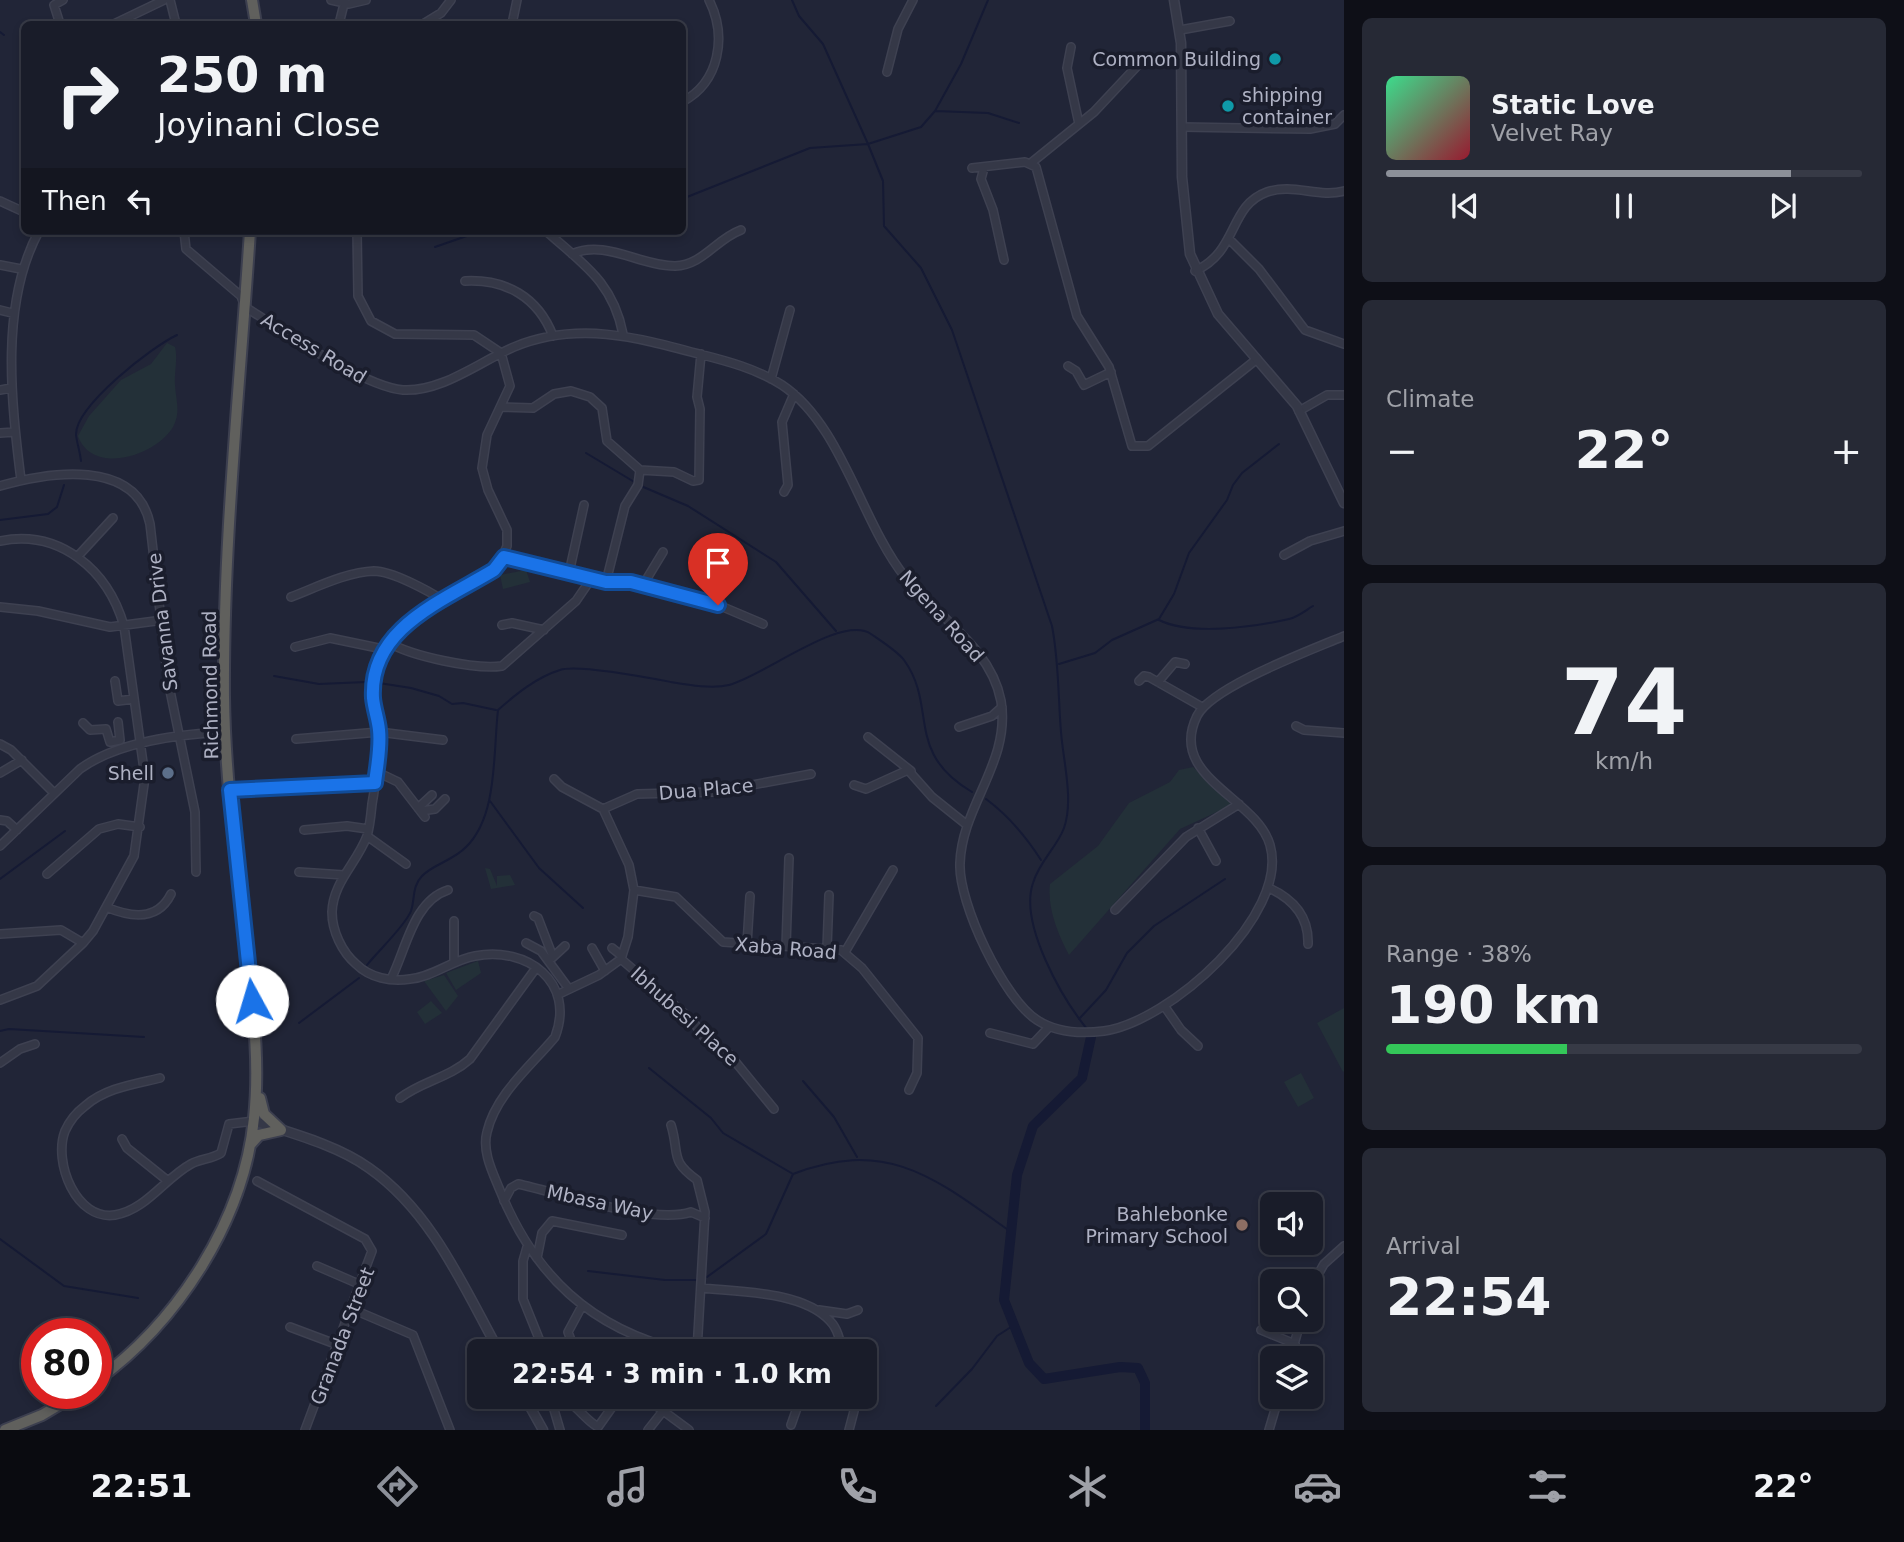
<!DOCTYPE html>
<meta charset="utf-8">
<style>
:root{--surface:#191c29;--page:#262935;--text:#f1f3f6;--muted:#9fa1a8;--line:#373a46;--accent:#8c9099}
body{margin:0;font-family:"DejaVu Sans",sans-serif;background:var(--page);color:var(--text);height:100vh;display:flex;flex-direction:column;font-size:26px;white-space:nowrap}
*{box-sizing:border-box;margin:0}
p{font-size:23px;color:var(--muted)}
.icon{flex:none;width:38px;height:38px;fill:none;stroke:currentColor;stroke-width:2;stroke-linecap:round;stroke-linejoin:round}
.map{position:relative;flex:1;overflow:hidden}
.side{display:flex;flex-direction:column;gap:18px;padding:18px;background:#0e0f17;width:560px}
.side>*{flex:none}
.hud{position:absolute;left:21px;top:21px;width:665px;height:214px;border-radius:10px;box-shadow:0 4px 10px #0003,0 0 0 2px var(--line);background:#191c29;color:var(--text);overflow:hidden}
.tools{position:absolute;left:1260px;top:1192px;display:grid;gap:14px}
.tools a{display:grid;place-items:center;width:63px;height:63px;border-radius:10px;background:var(--surface);box-shadow:0 4px 10px #0003,0 0 0 2px var(--line);font-size:35px}
.speed{position:absolute;left:21px;top:1318px;display:flex;gap:14px;font-size:35px;font-weight:700;text-align:center}
.speed>*{display:grid;place-content:center;width:91px;height:91px;border-radius:50%;background:var(--surface);box-shadow:0 4px 10px #0003,0 0 0 2px var(--line);line-height:1}
.speed .limit{border:10px solid #d22;background:#fff;color:#111}
.pin{position:absolute;display:grid;place-items:center;width:60px;height:60px;color:#fff;margin:-72px -30px;border-radius:50% 50% 50% 0;rotate:-45deg;box-shadow:0 0 7px #0007}
.pin .icon{rotate:45deg}
.me{position:absolute;width:77px;margin:-38px;rotate:354deg;stroke-linejoin:round;filter:drop-shadow(0 0 5px #0008)}
.turn{display:flex;align-items:center;gap:24px;height:147px;padding:0 21px;font-size:32px}
.turn .icon{width:91px;height:91px;stroke-width:2.5}
.turn b{display:block;font-size:49px;line-height:60px}
.then{display:flex;align-items:center;height:66px;padding:0 21px;background:#0003;gap:14px;font-size:26px}
.big{font-size:52px;font-weight:700;line-height:1.1}
.side .card{flex:1;display:flex;flex-direction:column;justify-content:center;gap:10px;min-width:0;padding:0 24px;border-radius:10px;background:var(--page)}
.side .dial{align-items:center;gap:0}
.dial b{font-size:91px;line-height:1}
.song{display:flex;align-items:center;gap:21px}
.cover{width:84px;height:84px;border-radius:10px;background:linear-gradient(135deg,hsl(150 70% 55%),hsl(350 70% 35%))}
.played{height:7px;border-radius:4px;background:linear-gradient(90deg,var(--accent) 85%,var(--line) 85%)}
.keys{display:flex;justify-content:space-around;direction:ltr}
.heat{display:flex;justify-content:space-between;align-items:center;font-size:38px;direction:ltr}
.charge{height:10px;border-radius:5px;background:linear-gradient(90deg,#34c759 38%,var(--line) 0)}
.trip{position:absolute;left:467px;top:1339px;width:410px;height:70px;border-radius:10px;background:var(--surface);box-shadow:0 4px 10px #0003,0 0 0 2px var(--line);font-weight:700;line-height:70px;text-align:center}
.tabs{display:flex;height:112px;justify-content:space-around;align-items:center;background:#0a0b10;color:var(--muted)}
.tabs .icon{width:49px;height:49px}
.tabs .selected{color:var(--accent)}
.tabs b{font-size:32px;color:var(--text)}
main{display:flex;flex:1;min-height:0}
.map>svg:first-child{display:block}
.green{fill:#233038}
.lines{fill:none;stroke-linecap:round;stroke-linejoin:round}
.stream{stroke:#151a34;stroke-width:2}
.river{stroke:#151a34;stroke-width:10}
.minor-casing{stroke:#3e4151;stroke-width:10}
.tertiary-casing{stroke:#3e4151;stroke-width:11}
.trunk-casing{stroke:#3c3f4f;stroke-width:14}
.minor{stroke:#353847;stroke-width:7}
.tertiary{stroke:#353847;stroke-width:8}
.trunk{stroke:#60605d;stroke-width:10}
.route-casing{stroke:#114b97;stroke-width:18}
.route{stroke:#1a73e8;stroke-width:12}
.culture-dot{fill:#0f9aa8;stroke:#1a1d2c;stroke-width:2.5}
.service-dot{fill:#5c6f8a;stroke:#1a1d2c;stroke-width:2.5}
.education-dot{fill:#8d6e63;stroke:#1a1d2c;stroke-width:2.5}
.labels{text-anchor:middle;dominant-baseline:central;stroke-width:7;stroke-linejoin:round;paint-order:stroke}
.poi-label{font-size:19px;fill:#afb2c4;stroke:#1a1d2c;text-anchor:end}
.street-label{font-size:19px;fill:#afb2c4;stroke:#1a1d2c}
</style>
<main>
<div class="map">
<svg width="1344" height="1430" viewBox="0 0 1344 1430">
<rect width="100%" height="100%" fill="#212537"/>
<path class="green" d="M167 343 175 347C178 360 174 372 175 385 176 401 181 412 173 427 156 456 92 476 78 436L89 416 121 380 151 364Z
M526 570 530 582 503 589 500 575Z
M1193 767 1232 805 1180 829 1069 955C1058 934 1047 908 1050 884L1098 846 1129 803 1170 782 1179 770Z
M485 868 490 869 497 886V876L510 875 515 885 491 889Z
M478 961 481 973 456 990 446 973Z
M444 975 458 996 446 1011 424 981Z
M431 1001 442 1013 425 1024 417 1012Z
M1344 1008V1071L1343 1072 1317 1023Z
M1301 1073 1314 1098 1298 1107 1284 1082Z"/>
<g class="lines">
<path class="stream" d="M792 0 799 16 823 44 868 144 883 181 884 226 921 268 952 330 1052 626C1059 662 1058 696 1061 732 1063 760 1074 800 1064 828 1057 847 1039 862 1033 883 1019 924 1062 998 1087 1029
M0 32 4 35
M935 111 988 113 1019 123
M682 199 810 148 868 144 921 127 935 111 961 64 988 0
M435 247 481 231
M586 453 636 483
M81 461C80 452 77 443 76 435 75 406 153 346 177 335
M641 486 688 506 776 562 836 631
M0 520 48 514 57 507 64 485
M1159 620C1191 636 1254 627 1289 619 1298 617 1306 610 1313 606
M1059 664 1095 653 1112 640 1159 619 1174 594 1189 553 1227 500 1233 485 1242 473 1279 444
M274 676 319 684 366 682
M379 683 411 688 439 696 452 704 463 703 496 710
M986 799C1009 816 1025 835 1041 860
M490 801 539 868 583 908
M0 879 65 831
M367 965C378 951 405 926 411 911 415 899 412 886 422 876 432 865 454 860 466 847 498 816 493 753 498 710 516 694 537 677 560 670 577 664 650 678 671 682 689 685 712 689 729 685 764 676 841 614 871 634 881 641 897 651 904 660 938 707 904 752 972 792
M1079 1019 1106 990 1127 953 1154 926 1225 879
M299 1023 359 978
M0 1031 9 1029 144 1037
M649 1068 711 1118 723 1133 793 1174C888 1137 936 1179 1011 1232
M803 1081 834 1117 857 1157
M0 1239 64 1286 138 1298
M588 1271 665 1280H696
M707 1277 766 1234 793 1174
M936 1406 972 1369 997 1336 1014 1325"/>
<path class="river" d="M1091 1037 1082 1078 1033 1126 1017 1175 1004 1300 1029 1363 1044 1379 1120 1367 1138 1368 1145 1383V1430"/>
<defs>
<path id="minor" d="M170 0 176 24
M331 0 349 4 366 0
M60 24 54 5 63 0
M114 24 164 0
M339 24 344 4
M423 24 441 13 451 0
M512 24 517 0
M1180 30 1230 21
M1071 47 1067 68 1079 124
M887 72 898 29 913 0
M682 102C720 82 727 36 709 0
M1182 127 1310 129 1335 124 1344 115
M1031 163 1094 112 1139 64 1153 61 1182 62
M972 168 1025 162 1036 167 1077 316 1109 367 1132 446H1148L1257 359
M984 168 981 179 993 210 1004 260
M0 201 24 212
M184 231 186 249 241 296 245 307C282 330 364 387 403 390 442 392 479 362 514 347 577 321 636 337 699 354 727 361 757 369 782 385 842 425 861 522 905 577 937 617 991 647 1001 701 1011 762 962 805 960 863 958 903 1004 999 1037 1020 1057 1033 1081 1034 1104 1031 1169 1022 1290 915 1270 845 1256 797 1167 777 1197 716 1211 687 1311 650 1344 636
M357 231 358 296 371 321 395 334 474 335 501 353 510 386 487 435 482 468 488 490 507 530V546L499 564C466 595 409 607 384 648 364 680 380 703 379 736 378 759 376 782 372 804 371 814 370 826 367 836 357 863 333 882 332 912 332 931 342 952 356 964 370 978 391 982 410 979 433 977 452 960 475 956 527 946 576 982 555 1037 531 1066 496 1094 487 1132 482 1151 492 1171 499 1188 534 1276 591 1329 683 1351
M546 231C583 264 613 282 623 334
M1229 239 1259 269 1305 330 1344 344
M572 254C605 239 640 266 675 266 703 265 716 239 741 230
M0 265 21 269
M1195 271C1239 251 1228 206 1267 192 1293 183 1319 198 1344 191
M465 281C506 279 538 297 553 336
M0 310 12 313
M1068 366 1076 371 1084 385 1111 372
M771 379 790 310
M0 390 11 388
M502 407 533 408 554 394 571 391 590 397 602 408 607 441 640 470 638 485 625 506 606 582
M1299 411 1327 395H1344
M0 433 15 432
M640 470 674 472 693 481 699 480 700 409 697 397 701 354
M21 480C11 400 0 303 39 231
M0 486C49 472 136 458 150 524L168 681 195 812 196 872
M784 492 788 485 782 422 794 394
M0 541C60 529 108 570 124 626L145 777 134 856 93 931 83 943 37 986 0 1000
M1284 555 1310 541 1344 531
M78 556 113 518
M504 557 606 582 638 583 723 607 763 624
M569 573 584 505
M643 585 663 552
M291 597C317 587 347 572 374 571 392 571 429 591 444 601
M0 607 38 611 110 627 163 620
M502 625 512 623 544 630
M388 642C410 656 476 670 502 666L576 601 591 579
M295 647 330 638 383 649
M115 681 118 701 134 699
M1139 681 1144 676 1149 677 1202 707
M1158 682 1175 662 1185 664
M83 723 90 730 106 729 110 742 120 740 118 722
M1296 726 1304 730 1344 733
M959 727 992 716 1002 707
M868 737 911 771
M296 739 379 732 443 740
M0 744 11 750 54 793
M377 772 398 782 425 817
M0 773 22 760
M554 779 562 787 603 809 629 865 634 890 628 937 621 959 599 975 559 994
M854 785 866 789 908 770 932 797 967 825
M230 790 375 783
M418 808 432 795
M603 809 637 794 714 792 811 774
M421 811 435 809 445 799
M0 820 7 821 17 830
M1198 828 1216 861
M304 830 347 826 368 829
M367 836 406 864
M0 846 80 769C117 742 180 734 225 732
M299 872 344 875
M47 874 99 829 118 824 140 827
M1269 888C1293 899 1309 916 1308 944
M634 890 676 897 723 942 841 950 862 968 918 1038 917 1073 909 1090
M106 907C130 917 157 922 171 894
M1115 910 1186 837 1239 804
M534 916 538 918 553 957
M454 921V963
M0 934 61 930 83 943
M526 943 541 951 569 989
M747 944 750 896
M786 946 789 858
M592 948 605 971
M612 948 622 956
M827 948 829 895
M845 952 893 870
M552 958 565 946
M621 959 692 1020 704 1037 729 1054 774 1109
M391 979C406 950 413 901 448 890
M1165 1007 1181 1030 1198 1046
M990 1033 1033 1044 1049 1027
M0 1063 20 1049 35 1044
M160 1078C135 1084 105 1088 85 1106 77 1112 69 1122 65 1131 53 1162 76 1221 115 1215 146 1210 165 1178 191 1164 200 1159 212 1159 221 1153L229 1124 254 1121
M400 1098C422 1081 449 1078 470 1059L536 968
M671 1125C680 1154 669 1160 697 1180L705 1212 697 1351
M122 1139 127 1148 168 1181
M257 1181 365 1239 372 1251 305 1430
M504 1201 511 1188 518 1184C560 1193 653 1225 691 1212L705 1218
M527 1247 523 1261V1299L544 1351
M537 1258 542 1233 552 1221 622 1235
M317 1266 361 1285
M1311 1287 1324 1264 1344 1246
M701 1288C739 1292 803 1291 830 1321 838 1329 840 1341 842 1351
M582 1306 568 1332 572 1343 583 1351
M352 1309 413 1335 450 1430
M819 1310 847 1314 858 1310
M290 1327 338 1345
M1261 1330 1295 1344
M1290 1358 1301 1320
M550 1396 560 1430
M643 1396 689 1430
M550 1398C575 1397 580 1417 598 1427L620 1396
M791 1425 797 1408 796 1396
M648 1430 663 1411
M849 1430 854 1411 852 1396
M1269 1430 1279 1396"/>
<path id="tertiary" d="M1174 0 1181 43 1182 177 1190 254 1218 314 1297 406 1344 503
M254 1121C291 1133 337 1145 369 1168 432 1212 463 1286 499 1351
M524 1396 543 1430"/>
<path id="trunk" d="M252 0 256 24
M260 1098 264 1114 281 1130
M250 1145 259 1135 281 1130
M96 1381C178 1322 244 1220 254 1118 260 1063 253 1010 247 955 238 869 225 783 224 696 223 541 240 385 250 231
M5 1430 42 1415 79 1393"/>
</defs>
<use href="#minor" class="minor-casing"/>
<use href="#tertiary" class="tertiary-casing"/>
<use href="#trunk" class="trunk-casing"/>
<use href="#minor" class="minor"/>
<use href="#tertiary" class="tertiary"/>
<use href="#trunk" class="trunk"/>
</g>
<g class="lines">
<defs>
<path id="route" d="M252 1001 230 790 375 783C377 766 381 747 379 730 378 719 374 709 373 698 369 628 443 601 494 570L504 557 606 582H631L718 605"/>
</defs>
<use href="#route" class="route-casing"/>
<use href="#route" class="route"/>
</g>
<g class="culture-dot">
<circle cx="1275" cy="59" r="7"/>
<circle cx="1228" cy="106" r="7"/>
</g>
<circle class="service-dot" cx="168" cy="773" r="7"/>
<circle class="education-dot" cx="1242" cy="1225" r="7"/>
<g class="labels">
<g class="poi-label">
<text x="1261" y="59">Common Building</text>
<text x="1242" y="95" text-anchor="start">shipping<tspan x="1242" dy="22">container</tspan></text>
<text x="154" y="773">Shell</text>
<text x="1228" y="1214">Bahlebonke<tspan x="1228" dy="22">Primary School</tspan></text>
</g>
<g class="street-label">
<text transform="translate(314 348) rotate(31)">Access Road</text>
<text transform="translate(942 616) rotate(48)">Ngena Road</text>
<text transform="translate(162 622) rotate(-97)">Savanna Drive</text>
<text transform="translate(210 685) rotate(-91)">Richmond Road</text>
<text transform="translate(706 789) rotate(-5)">Dua Place</text>
<text transform="translate(786 948) rotate(5)">Xaba Road</text>
<text transform="translate(685 1016) rotate(42)">Ibhubesi Place</text>
<text transform="translate(600 1202) rotate(12)">Mbasa Way</text>
<text transform="translate(342 1336) rotate(-69)">Granada Street</text>
</g>
</g>
</svg>
<div class="tools">
<a><svg class="icon" aria-label="sound" viewBox="0 0 24 24"><path d="M4 9h4l5-4v14l-5-4H4zM17 9q2 3 0 6"/></svg></a>
<a><svg class="icon" aria-label="search" viewBox="0 0 24 24"><circle cx="10" cy="10" r="6"/><path d="M15 15l6 6"/></svg></a>
<a><svg class="icon" aria-label="layers" viewBox="0 0 24 24"><path d="M12 4l9 5-9 5-9-5zM3 14l9 5 9-5"/></svg></a>
</div>
<div class="speed"><div class="limit">80</div></div>
<div class="pin" style="left:718px;top:605px;background:#d93025"><svg class="icon" aria-label="arrive" viewBox="0 0 24 24"><path d="M6 21V4h12l-3 4 3 4H6"/></svg></div>
<svg class="me" style="left:252px;top:1001px" viewBox="-20 -20 40 40"><circle r="19" fill="#fff"/><path d="M0-13L10 11 0 6-10 11z" fill="#1a73e8"/></svg>
<div class="trip">22:54 · 3 min · 1.0 km</div>
<div class="hud">
<div class="turn"><svg class="icon" aria-label="right" viewBox="0 0 24 24"><path d="M7 20v-9h11M14 6l5 5-5 5"/></svg><div><b>250 m</b>Joyinani Close</div></div>
<div class="then">Then<svg class="icon" aria-label="left" viewBox="0 0 24 24"><path d="M17 20v-9H6M10 6l-5 5 5 5"/></svg></div>
</div>
</div>
<section class="side">
<div class="card">
<div class="song"><i class="cover"></i><div><b>Static Love</b><p>Velvet Ray</p></div></div>
<div class="played"></div>
<div class="keys"><svg class="icon" aria-label="previous" viewBox="0 0 24 24"><path d="M18 5L8 12l10 7zM5 5v14"/></svg><svg class="icon" aria-label="pause" viewBox="0 0 24 24"><path d="M8 5v14M16 5v14"/></svg><svg class="icon" aria-label="next" viewBox="0 0 24 24"><path d="M6 5l10 7-10 7zM19 5v14"/></svg></div>
</div>
<div class="card"><p>Climate</p>
<div class="heat"><a>−</a><b class="big">22°</b><a>+</a></div>
</div>
<div class="card dial"><b>74</b><p>km/h</p></div>
<div class="card"><p>Range · 38%</p><b class="big">190 km</b><div class="charge"></div></div>
<div class="card"><p>Arrival</p><b class="big">22:54</b></div>
</section>
</main>
<nav class="tabs">
<b>22:51</b>
<svg class="icon selected" aria-label="directions" viewBox="0 0 24 24"><path d="M12 3l9 9-9 9-9-9zM9 14v-3h6M13 9l2 2-2 2"/></svg>
<svg class="icon" aria-label="music" viewBox="0 0 24 24"><path d="M9 18V5l10-2v13"/><circle cx="6" cy="18" r="3"/><circle cx="16" cy="16" r="3"/></svg>
<svg class="icon" aria-label="phone" viewBox="0 0 24 24"><path d="M5 4h4l2 5-3 2q2 4 5 5l2-3 5 2v4C11 20 4 13 5 4z"/></svg>
<svg class="icon" aria-label="climate" viewBox="0 0 24 24"><path d="M12 3v18M4 7l16 10M4 17L20 7"/></svg>
<svg class="icon" aria-label="car" viewBox="0 0 24 24"><path d="M5 17H2v-5l4-1 3-4h7l3 4 3 1v5h-3M9 17h6M6 11h13"/><circle cx="7" cy="17" r="2"/><circle cx="17" cy="17" r="2"/></svg>
<svg class="icon" aria-label="filters" viewBox="0 0 24 24"><path d="M4 7h16M4 17h16"/><circle cx="9" cy="7" r="2"/><circle cx="15" cy="17" r="2"/></svg>
<b>22°</b>
</nav>
